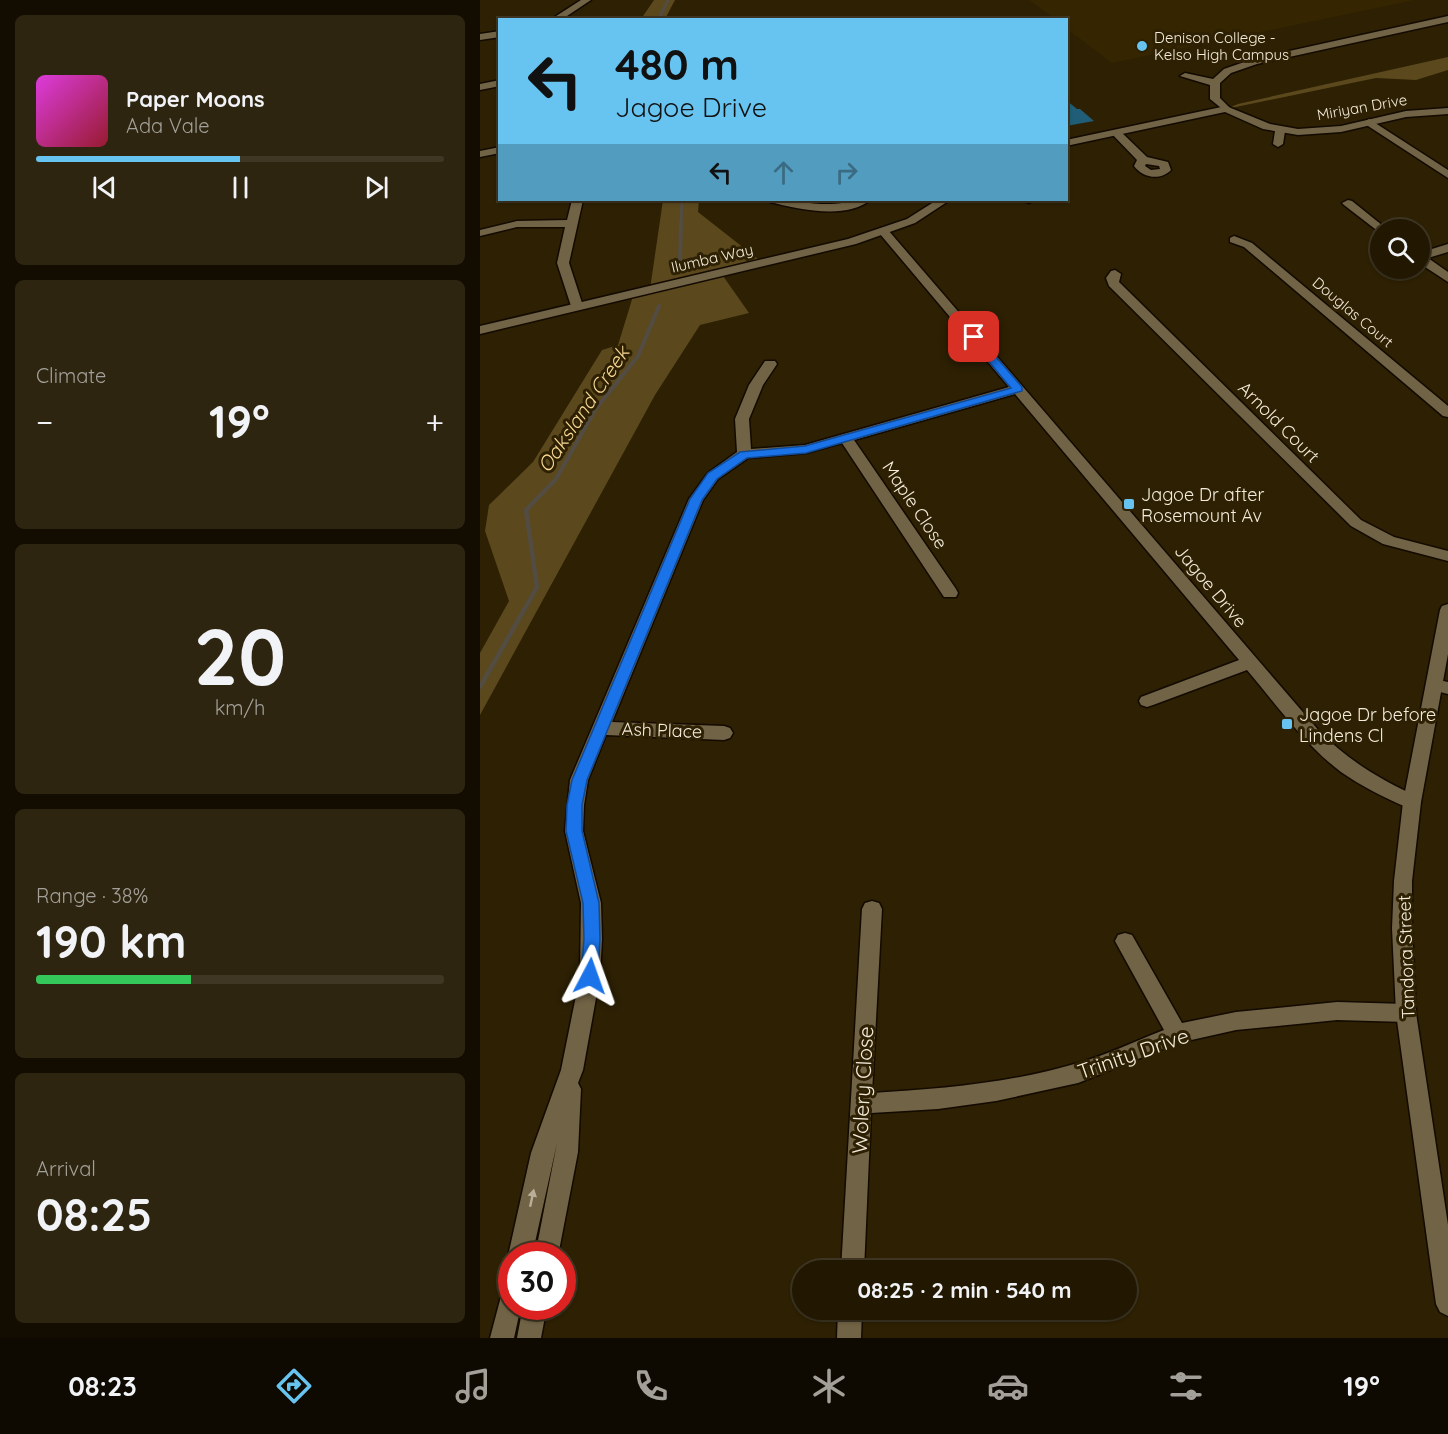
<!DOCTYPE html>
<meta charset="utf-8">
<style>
:root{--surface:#221802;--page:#2e2511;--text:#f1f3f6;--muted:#a2a099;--line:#3f3724;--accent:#67c4f0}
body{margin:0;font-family:Quicksand,sans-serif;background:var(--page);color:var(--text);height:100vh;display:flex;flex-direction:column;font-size:22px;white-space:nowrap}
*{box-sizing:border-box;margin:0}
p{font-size:20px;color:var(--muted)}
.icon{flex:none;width:33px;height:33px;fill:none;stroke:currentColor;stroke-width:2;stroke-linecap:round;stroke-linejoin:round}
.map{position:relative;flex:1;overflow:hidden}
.panel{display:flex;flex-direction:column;gap:15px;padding:15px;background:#130d01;width:480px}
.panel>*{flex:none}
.hud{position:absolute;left:18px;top:18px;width:570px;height:183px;border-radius:0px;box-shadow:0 2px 4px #0004,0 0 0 2px var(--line);background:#67c4f0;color:#111;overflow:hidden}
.buttons{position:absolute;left:890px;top:219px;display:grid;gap:12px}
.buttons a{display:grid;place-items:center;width:60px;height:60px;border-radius:50%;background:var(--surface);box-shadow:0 2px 4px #0004,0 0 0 2px var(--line);font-size:30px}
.speed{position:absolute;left:18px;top:1242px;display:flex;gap:12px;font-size:30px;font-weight:700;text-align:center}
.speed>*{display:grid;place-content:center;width:78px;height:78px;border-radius:50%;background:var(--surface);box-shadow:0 2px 4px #0004,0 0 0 2px var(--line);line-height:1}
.speed .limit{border:9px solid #d22;background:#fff;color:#111}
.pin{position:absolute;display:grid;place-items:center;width:51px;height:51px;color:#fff;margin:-26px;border-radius:12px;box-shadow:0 3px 9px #0006}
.me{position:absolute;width:66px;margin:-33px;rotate:4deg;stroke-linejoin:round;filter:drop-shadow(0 0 4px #0008)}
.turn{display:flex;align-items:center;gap:21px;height:126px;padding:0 18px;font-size:27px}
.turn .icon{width:78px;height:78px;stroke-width:2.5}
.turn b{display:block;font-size:42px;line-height:51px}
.lanes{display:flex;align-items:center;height:57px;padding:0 18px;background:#0003;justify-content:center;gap:30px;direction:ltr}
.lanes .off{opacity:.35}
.big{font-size:45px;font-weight:800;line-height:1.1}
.panel .tile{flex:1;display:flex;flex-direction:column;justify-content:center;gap:9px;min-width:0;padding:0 21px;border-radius:9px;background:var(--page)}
.panel .dial{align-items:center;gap:0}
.dial b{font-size:78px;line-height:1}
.song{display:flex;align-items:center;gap:18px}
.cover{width:72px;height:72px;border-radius:9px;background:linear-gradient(135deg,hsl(300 70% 55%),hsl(350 70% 35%))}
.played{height:6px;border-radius:3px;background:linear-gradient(90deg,var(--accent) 50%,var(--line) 50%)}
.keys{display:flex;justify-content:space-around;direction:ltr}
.heat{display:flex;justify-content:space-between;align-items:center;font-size:33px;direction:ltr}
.charge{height:9px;border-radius:4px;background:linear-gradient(90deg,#34c759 38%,var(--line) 0)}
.trip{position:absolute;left:312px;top:1260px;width:345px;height:60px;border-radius:30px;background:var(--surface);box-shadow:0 2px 4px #0004,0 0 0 2px var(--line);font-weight:800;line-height:60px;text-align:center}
.dock{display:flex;height:96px;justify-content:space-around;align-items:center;background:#0e0a01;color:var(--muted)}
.dock .icon{width:42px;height:42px}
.dock .active{color:var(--accent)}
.dock b{font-size:27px;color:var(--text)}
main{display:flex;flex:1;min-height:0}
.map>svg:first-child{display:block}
.built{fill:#352500}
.green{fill:#5b481d}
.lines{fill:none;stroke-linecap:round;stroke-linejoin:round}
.stream-far2{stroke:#524c42;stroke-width:3}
.stream-far1{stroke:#524c42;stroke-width:4}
.stream{stroke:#524c42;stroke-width:4.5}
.building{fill:#205d77}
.minor-casing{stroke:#130a00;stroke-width:3}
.tertiary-casing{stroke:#130a00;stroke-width:3}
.minor{fill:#716345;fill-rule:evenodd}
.tertiary{fill:#716345;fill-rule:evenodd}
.oneway{fill:#b9ae98}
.route{fill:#1a73e8;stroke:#114b97;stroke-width:1.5}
.poi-dot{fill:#67c4f0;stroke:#2d2003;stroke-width:2}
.labels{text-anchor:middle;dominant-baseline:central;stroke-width:6;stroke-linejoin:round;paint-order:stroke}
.far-poi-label{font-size:15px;fill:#f4ecdb;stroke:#2d2003;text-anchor:start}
.far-street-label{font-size:15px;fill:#f4ecdb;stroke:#2d2003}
.street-label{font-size:18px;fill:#f4ecdb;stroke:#2d2003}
.poi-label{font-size:18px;fill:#f4ecdb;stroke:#2d2003;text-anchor:start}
.water-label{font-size:20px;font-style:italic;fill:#f8d894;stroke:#2d2003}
.near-street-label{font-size:21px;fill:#f4ecdb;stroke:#2d2003}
</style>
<main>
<section class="panel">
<div class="tile">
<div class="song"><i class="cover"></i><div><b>Paper Moons</b><p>Ada Vale</p></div></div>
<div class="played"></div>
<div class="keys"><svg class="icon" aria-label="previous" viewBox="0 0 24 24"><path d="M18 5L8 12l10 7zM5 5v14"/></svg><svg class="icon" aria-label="pause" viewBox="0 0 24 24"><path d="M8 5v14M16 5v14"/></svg><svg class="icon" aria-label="next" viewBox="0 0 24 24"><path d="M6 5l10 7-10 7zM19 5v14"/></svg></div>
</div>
<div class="tile"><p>Climate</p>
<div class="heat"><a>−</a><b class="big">19°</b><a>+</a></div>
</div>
<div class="tile dial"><b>20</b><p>km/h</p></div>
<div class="tile"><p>Range · 38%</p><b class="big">190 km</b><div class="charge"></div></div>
<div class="tile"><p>Arrival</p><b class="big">08:25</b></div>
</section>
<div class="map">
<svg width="968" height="1338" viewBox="0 0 968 1338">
<rect width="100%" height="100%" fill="#2d2003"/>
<path class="built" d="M549 0H935L632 63 587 29 586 20 575 19Z"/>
<path class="green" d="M174 0H195L185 19H161Z
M968 57V70L936 80 896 78 746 109 758 104Z
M183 200H219L218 212 283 263 241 273 269 313 220 325 175 395 0 715V653L29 601 5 531 9 505 53 462 122 350 138 345 154 293 170 289Z"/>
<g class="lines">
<path class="stream-far2" d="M178 20 188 0
M201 224 202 200"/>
<path class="stream-far1" d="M200 261 201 222
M47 509 76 479 115 410 158 356 179 306"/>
<path class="stream" d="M0 687 57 587 46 510 49 507"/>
</g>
<path class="building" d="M586 100 597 109H600L614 121 586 126Z"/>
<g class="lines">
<defs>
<path id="minor" d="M101 0H111L81 20H70Z
M968 16V22L777 64 751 73 740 83V98L751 109 746 112 730 99V85L700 76 705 73 733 79 744 69 773 59Z
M20 31V37L0 40V34Z
M20 80V86L0 90V84Z
M889 119 968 170V178L885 124 884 122Z
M800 128 805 131 803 144 798 147 793 144 795 131Z
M636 130 640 131 667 157 688 162 691 170C680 181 663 178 654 166L657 160 631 133ZM666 164 679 166 680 169 671 170 665 166Z
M20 147V153L0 157V151Z
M92 200H103L89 263 103 306 97 310 91 306 77 263 85 227H37L0 236V230L37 221 87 220Z
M288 200C309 198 330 205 351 204 365 204 376 199 390 200 367 220 317 209 290 202Z
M542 200H555L549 203Z
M868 200 872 201 908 230H900L899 232 864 205 862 203Z
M404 229 408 230 840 732C869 761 901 780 938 797L941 802 938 807 932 809 926 807C903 797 881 786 861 772 824 744 796 704 767 670L673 705 667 707 661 705 659 701 661 697 759 660 535 394 374 440 476 589 478 593 476 597H464L362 443 326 453 268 458 238 479 223 500 132 722 244 726 250 728 253 733 250 738 244 740 126 735 108 780 104 805 103 831 121 903 122 939 120 976 103 1070 98 1083 101 1089 98 1152 78 1256H55L77 1143 52 1256H32V1263L28 1256 51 1153 81 1070 100 976 101 903 85 831 90 780 209 499 228 473 257 452 255 419 269 385 285 361H295L297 364 283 385 269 419 271 449 325 445 529 387 400 234V230Z
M754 236 772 243 968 406V417L963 416 764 247 750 242V238Z
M968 244V252L948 258 968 272V282L939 263V253Z
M635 270 641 274 639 282 881 520 914 537 968 551V561L903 544 871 526 629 286 626 278 631 271Z
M954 679 968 682V694L948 689 946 685 948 681Z
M392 901 399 903 402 909 392 1093C461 1089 531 1083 598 1063 627 1055 655 1041 684 1030L635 941 638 935 645 933 652 935 702 1023 756 1012 857 1002 926 1004 933 1007 936 1013 933 1019 926 1022 857 1020 756 1030 698 1043 598 1083 516 1101 458 1109 391 1113 384 1270H361L382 909 385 903Z
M32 1281V1306H41L34 1338H10L24 1285Z
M43 1306H67L61 1338H37Z
M358 1310H382L381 1338H357Z"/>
<path id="tertiary" d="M746 106 790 124 818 129 861 126 926 111 968 108V114L926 117 861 132 818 135 783 129 745 112 586 146V140Z
M457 200H470L435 223 376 244 0 334V326L368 239 427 219Z
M968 604V654L941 802 932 881V928L936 1013 968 1225V1316L960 1312 956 1304 916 1013 912 928 914 881 923 802 960 610 962 606Z"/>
</defs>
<use href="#minor" class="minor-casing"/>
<use href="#tertiary" class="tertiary-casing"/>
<use href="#minor" class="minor"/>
<use href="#tertiary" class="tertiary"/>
</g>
<defs><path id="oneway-solid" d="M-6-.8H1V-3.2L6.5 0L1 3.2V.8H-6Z" transform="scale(1.5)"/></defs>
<use class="oneway" href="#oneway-solid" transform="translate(52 1198) rotate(-78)"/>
<path class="route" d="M494 334 497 335 542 387V391L326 453 267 458 237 479 222 500 107 780 102 805V831L119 903 120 939 118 976 115 981 110 983 104 981 101 976 104 939 103 903 86 831 87 805 92 780 210 499 228 473 260 452 325 446 531 388 490 339V335Z"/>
<g class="poi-dot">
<circle cx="662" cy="46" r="6"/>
<rect x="643" y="498" width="12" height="12" rx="3"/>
<rect x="801" y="718" width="12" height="12" rx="3"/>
</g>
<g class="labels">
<g class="far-poi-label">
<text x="674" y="37">Denison College -<tspan x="674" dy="17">Kelso High Campus</tspan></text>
</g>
<g class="far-street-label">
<text transform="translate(882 107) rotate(-10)">Miriyan Drive</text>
<text transform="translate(232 258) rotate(-13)">Ilumba Way</text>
<text transform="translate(873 312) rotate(40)">Douglas Court</text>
</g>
<g class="street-label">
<text transform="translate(799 422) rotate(45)">Arnold Court</text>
<text transform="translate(435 505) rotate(56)">Maple Close</text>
<text transform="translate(731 586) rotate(50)">Jagoe Drive</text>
<text transform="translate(182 730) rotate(2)">Ash Place</text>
<text transform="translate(926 957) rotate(-92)">Tandora Street</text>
</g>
<g class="poi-label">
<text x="661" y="494">Jagoe Dr after<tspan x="661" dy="21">Rosemount Av</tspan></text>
<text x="819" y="714">Jagoe Dr before<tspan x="819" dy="21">Lindens Cl</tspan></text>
</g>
<g class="water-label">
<text transform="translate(103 409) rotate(-56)">Oaksland Creek</text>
</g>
<g class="near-street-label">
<text transform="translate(653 1053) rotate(-19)">Trinity Drive</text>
<text transform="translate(382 1090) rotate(-87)">Wolery Close</text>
</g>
</g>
</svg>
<div class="buttons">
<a><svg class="icon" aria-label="search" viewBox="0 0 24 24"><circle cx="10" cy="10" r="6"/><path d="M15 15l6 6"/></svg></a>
</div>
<div class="speed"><div class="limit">30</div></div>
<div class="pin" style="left:494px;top:337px;background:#d93025"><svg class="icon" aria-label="arrive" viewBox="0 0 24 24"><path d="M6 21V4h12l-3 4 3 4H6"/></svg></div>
<svg class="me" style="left:110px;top:976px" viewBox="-20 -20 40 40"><path d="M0-17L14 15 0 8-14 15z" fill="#1a73e8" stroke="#fff" stroke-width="4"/></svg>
<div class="trip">08:25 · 2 min · 540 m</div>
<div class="hud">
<div class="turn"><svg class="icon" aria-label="left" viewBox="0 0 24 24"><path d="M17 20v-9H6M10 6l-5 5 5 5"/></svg><div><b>480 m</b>Jagoe Drive</div></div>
<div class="lanes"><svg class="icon" aria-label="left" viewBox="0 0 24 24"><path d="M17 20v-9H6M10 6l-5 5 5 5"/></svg><svg class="icon off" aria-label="ahead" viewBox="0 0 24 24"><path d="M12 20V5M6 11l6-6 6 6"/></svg><svg class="icon off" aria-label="right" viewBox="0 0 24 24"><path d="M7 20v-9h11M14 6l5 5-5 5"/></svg></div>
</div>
</div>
</main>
<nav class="dock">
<b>08:23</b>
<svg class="icon active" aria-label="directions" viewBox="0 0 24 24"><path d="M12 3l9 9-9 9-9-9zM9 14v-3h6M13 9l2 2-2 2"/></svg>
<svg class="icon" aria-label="music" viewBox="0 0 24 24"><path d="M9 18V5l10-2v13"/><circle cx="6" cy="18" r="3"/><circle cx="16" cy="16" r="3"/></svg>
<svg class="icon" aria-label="phone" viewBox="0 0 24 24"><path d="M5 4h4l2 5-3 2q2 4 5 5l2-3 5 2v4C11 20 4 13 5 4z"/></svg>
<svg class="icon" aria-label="climate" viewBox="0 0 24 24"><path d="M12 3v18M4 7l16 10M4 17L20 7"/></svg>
<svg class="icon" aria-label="car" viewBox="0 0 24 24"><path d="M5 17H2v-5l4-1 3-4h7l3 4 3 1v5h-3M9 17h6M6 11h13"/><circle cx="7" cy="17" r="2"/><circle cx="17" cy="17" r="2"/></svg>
<svg class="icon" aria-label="filters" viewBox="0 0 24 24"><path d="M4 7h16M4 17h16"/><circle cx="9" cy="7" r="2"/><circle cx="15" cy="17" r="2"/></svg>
<b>19°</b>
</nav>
